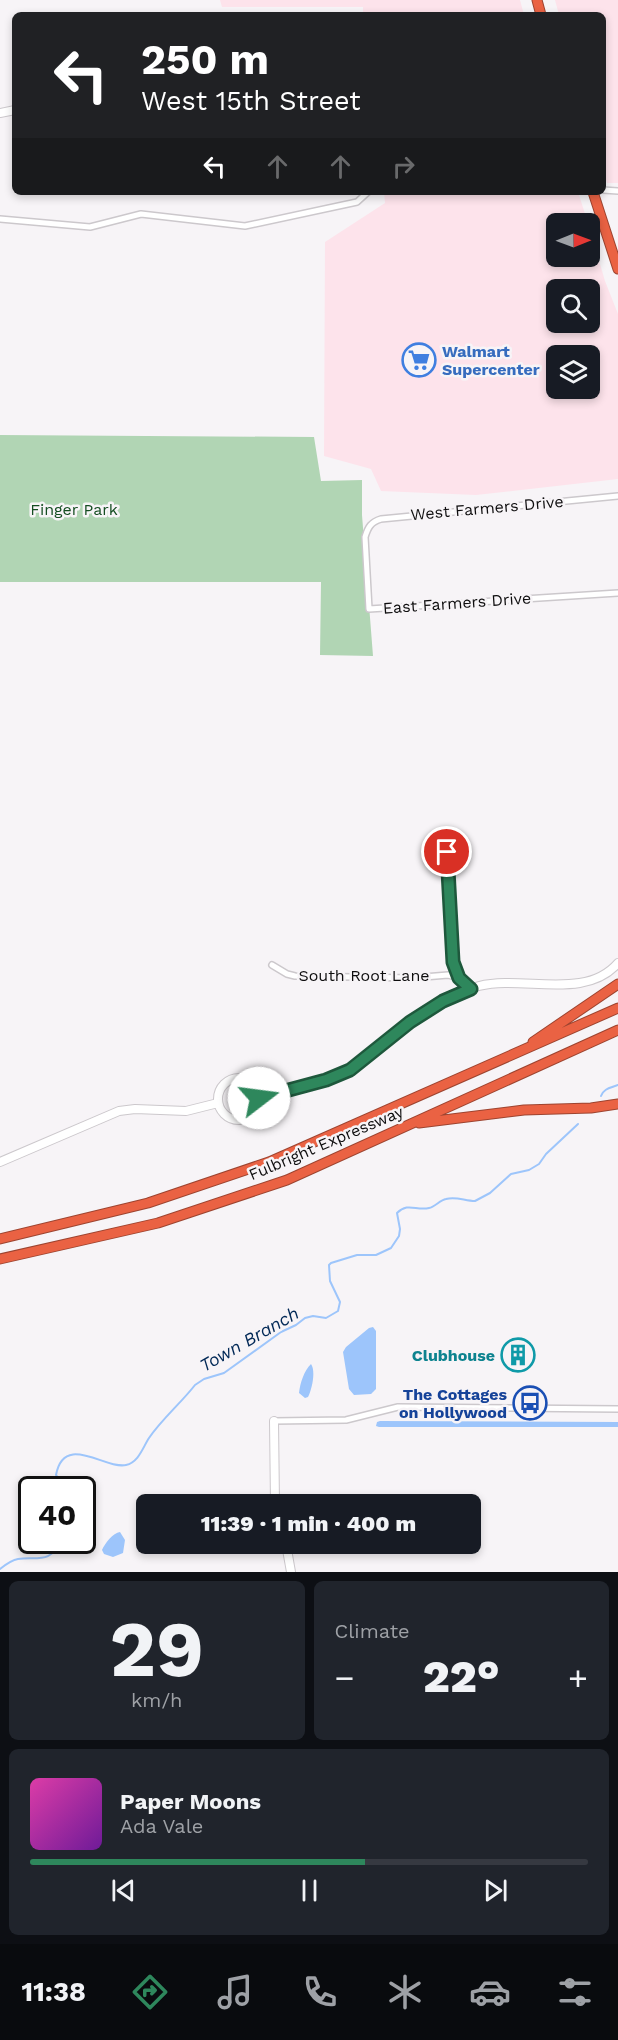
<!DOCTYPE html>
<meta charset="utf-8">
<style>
:root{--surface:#171b24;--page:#20242c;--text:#f1f3f6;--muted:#9ea1a6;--line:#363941;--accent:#2e875c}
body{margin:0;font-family:"Work Sans",sans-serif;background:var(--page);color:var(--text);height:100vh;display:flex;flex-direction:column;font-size:22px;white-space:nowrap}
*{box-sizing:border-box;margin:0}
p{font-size:20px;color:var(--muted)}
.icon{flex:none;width:33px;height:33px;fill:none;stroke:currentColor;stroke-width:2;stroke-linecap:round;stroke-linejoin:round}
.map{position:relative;height:1572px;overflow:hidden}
.panel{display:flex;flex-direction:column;gap:9px;padding:9px;background:#0d0f14;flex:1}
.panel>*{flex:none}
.banner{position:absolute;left:12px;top:12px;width:594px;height:183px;border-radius:9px;box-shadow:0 3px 9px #0003;background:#202124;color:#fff;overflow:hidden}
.needle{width:39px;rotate:89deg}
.tools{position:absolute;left:546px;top:213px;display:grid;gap:12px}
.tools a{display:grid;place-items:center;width:54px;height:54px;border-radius:9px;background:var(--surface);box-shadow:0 3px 9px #0003;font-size:30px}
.speed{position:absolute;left:18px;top:1476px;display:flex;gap:12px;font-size:30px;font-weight:700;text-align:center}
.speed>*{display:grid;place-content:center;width:78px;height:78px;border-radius:50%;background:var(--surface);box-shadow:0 3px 9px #0003;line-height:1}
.speed .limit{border:3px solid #111;border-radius:9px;background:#fff;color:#111}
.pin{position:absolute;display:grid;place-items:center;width:51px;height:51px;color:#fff;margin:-26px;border:3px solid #fff;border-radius:50%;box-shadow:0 2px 6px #0007}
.me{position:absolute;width:66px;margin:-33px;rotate:75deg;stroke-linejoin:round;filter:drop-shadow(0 0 4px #0008)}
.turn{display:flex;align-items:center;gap:21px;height:126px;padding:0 30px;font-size:27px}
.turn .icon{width:78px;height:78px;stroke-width:2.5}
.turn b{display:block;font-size:42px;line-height:51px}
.lanes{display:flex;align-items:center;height:57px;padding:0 30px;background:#0003;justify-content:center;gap:30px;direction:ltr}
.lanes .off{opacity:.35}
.big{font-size:45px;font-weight:800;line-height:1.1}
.panel .widget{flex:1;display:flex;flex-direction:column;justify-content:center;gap:9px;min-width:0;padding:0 21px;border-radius:9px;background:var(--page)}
.panel .dial{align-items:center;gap:0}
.dial b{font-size:78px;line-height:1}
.song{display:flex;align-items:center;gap:18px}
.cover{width:72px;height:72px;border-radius:9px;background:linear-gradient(135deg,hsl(320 70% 55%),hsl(280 70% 35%))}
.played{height:6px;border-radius:3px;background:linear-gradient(90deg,var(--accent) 60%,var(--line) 60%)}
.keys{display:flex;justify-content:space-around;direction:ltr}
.heat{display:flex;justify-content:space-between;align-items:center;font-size:33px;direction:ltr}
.panel .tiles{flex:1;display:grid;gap:9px;grid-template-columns:1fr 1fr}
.widget:last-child{grid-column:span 2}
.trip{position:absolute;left:136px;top:1494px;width:345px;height:60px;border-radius:9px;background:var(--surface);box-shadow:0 3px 9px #0003;font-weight:800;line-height:60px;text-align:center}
.menu{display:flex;height:96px;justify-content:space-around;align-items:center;background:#090b0e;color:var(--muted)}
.menu .icon{width:42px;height:42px}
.menu .on{color:var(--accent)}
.menu b{font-size:27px;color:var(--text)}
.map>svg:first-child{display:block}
.commercial{fill:#fde3eb;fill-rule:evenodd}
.green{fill:#b1d5b4}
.water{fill:#9dc5fb}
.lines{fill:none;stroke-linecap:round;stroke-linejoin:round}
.stream{stroke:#9dc5fb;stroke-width:2}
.street-casing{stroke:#ccc8cc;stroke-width:8}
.secondary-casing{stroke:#ccc8cc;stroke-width:10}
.highway-casing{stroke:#9d4430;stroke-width:11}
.street{stroke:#fff;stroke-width:5}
.secondary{stroke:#fff;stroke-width:8}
.highway{stroke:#ea6243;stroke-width:9}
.route-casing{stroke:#1e583c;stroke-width:15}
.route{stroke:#2e875c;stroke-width:10}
.labels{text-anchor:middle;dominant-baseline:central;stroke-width:5;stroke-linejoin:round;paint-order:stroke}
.shop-label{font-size:16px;font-weight:bold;fill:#366cbe;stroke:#f7f4f7;text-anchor:start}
.street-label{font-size:16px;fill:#0e0d0e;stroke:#f7f4f7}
.park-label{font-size:16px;fill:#144d21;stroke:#f7f4f7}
.culture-label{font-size:16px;font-weight:bold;fill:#0d838f;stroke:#f7f4f7;text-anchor:end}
.transit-label{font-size:16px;font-weight:bold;fill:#164399;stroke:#f7f4f7;text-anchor:end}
.water-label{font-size:18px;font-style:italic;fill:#012856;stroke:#f7f4f7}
</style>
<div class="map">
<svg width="618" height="1572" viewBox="0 0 618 1572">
<rect width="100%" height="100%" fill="#f7f4f7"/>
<path class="commercial" d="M220 0H520L524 15H363V7H222Z
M555 0H618V183H607L603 169V15H559Z
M384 192H578L588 223 556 224V256H590V230L605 281 618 314V479L476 495 381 491 371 469 324 456 325 242 385 203ZM556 290H590V322H556ZM556 356H590V388H556Z"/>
<path class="green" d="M0 435 314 437 321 481 362 480V515L373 656 320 655 321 582H0Z"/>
<path class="water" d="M373 1327 376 1331V1389L371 1394 354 1395 349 1389 343 1352 346 1347 369 1328Z
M311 1364C316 1371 312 1389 308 1397L305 1398 299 1393C300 1383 304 1371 311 1364Z
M380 1421 618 1422V1427H379L376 1426 377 1422Z
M120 1532 125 1540 123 1553 113 1557 104 1554 102 1550C105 1543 113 1533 120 1532Z"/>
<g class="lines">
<path class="stream" d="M601 1096C604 1088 611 1088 618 1085
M68 1490 56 1475C64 1432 106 1470 126 1465 139 1462 143 1447 149 1438 162 1419 181 1403 195 1385L204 1379 224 1373 281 1332 296 1325 305 1318 313 1316 326 1318 338 1311 340 1302 330 1281 329 1265 331 1263 357 1255H376L391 1248 399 1236 400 1229 397 1213C408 1202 416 1211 429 1208 435 1207 440 1200 446 1199 456 1196 465 1201 475 1201L490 1193 511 1174 529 1170 539 1164 546 1154 578 1124
M0 1569C5 1565 12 1560 18 1559 35 1556 52 1565 60 1540"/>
<defs>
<path id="street" d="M603 190 618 191
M0 219 90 227 141 214 245 226 357 202 368 192
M618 496 381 519C371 522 368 527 365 537L369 609 618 593
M447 852 453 962 459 978 471 989
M272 965 287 974 295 976 412 978 448 975 459 978
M274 1421 346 1420 398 1407 618 1409"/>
<path id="secondary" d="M0 113 15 110
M218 1099a21 21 0 1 1 42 0a21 21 0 1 1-42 0Z
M259 1098C289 1090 323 1085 350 1070 368 1060 381 1044 396 1032 420 1013 449 994 479 986 524 975 585 1001 618 963
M0 1162 119 1111 135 1109 186 1111 218 1103
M274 1421 275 1504
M286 1544 291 1572"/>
<path id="highway" d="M537 0 541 15
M593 192 618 269
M533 1042 618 984
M419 1123 524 1110 591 1108 618 1104
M0 1239 148 1203 269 1162 618 1008
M0 1259 158 1223 287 1180 618 1030"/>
</defs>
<use href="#street" class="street-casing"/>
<use href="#secondary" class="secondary-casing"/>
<use href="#highway" class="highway-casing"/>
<use href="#street" class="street"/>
<use href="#secondary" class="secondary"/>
<use href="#highway" class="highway"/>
</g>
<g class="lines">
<defs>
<path id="route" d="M259 1098 326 1080 350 1070 410 1022 443 1001 471 989 459 978 453 962 447 852"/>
</defs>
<use href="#route" class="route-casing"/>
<use href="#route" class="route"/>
</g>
<defs>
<symbol id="supermarket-ring" viewBox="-11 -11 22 22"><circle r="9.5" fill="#f7f4f7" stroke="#3f7fe0" stroke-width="1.5"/><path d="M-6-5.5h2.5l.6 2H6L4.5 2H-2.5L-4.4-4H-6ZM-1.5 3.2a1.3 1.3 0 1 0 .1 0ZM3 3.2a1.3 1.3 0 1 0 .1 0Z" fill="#3f7fe0"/></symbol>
<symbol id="building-ring" viewBox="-11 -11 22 22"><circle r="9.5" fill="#f7f4f7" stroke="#0f9aa8" stroke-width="1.5"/><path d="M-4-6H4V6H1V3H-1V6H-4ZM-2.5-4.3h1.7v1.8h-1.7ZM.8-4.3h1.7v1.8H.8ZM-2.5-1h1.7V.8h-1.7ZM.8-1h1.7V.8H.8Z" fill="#0f9aa8"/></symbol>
<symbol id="bus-ring" viewBox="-11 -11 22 22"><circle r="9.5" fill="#f7f4f7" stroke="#1a4fb4" stroke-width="1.5"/><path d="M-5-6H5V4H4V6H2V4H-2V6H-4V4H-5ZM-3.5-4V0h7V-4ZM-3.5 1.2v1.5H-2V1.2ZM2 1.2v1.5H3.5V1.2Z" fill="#1a4fb4"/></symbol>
</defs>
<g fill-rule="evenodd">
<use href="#supermarket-ring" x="400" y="341" width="38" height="38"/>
<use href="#building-ring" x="499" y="1336" width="38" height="38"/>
<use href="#bus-ring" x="511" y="1384" width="38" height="38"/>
</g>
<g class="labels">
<g class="shop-label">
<text x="442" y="351">Walmart<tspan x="442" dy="18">Supercenter</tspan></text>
</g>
<g class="street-label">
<text transform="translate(487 508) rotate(-5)">West Farmers Drive</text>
<text transform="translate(457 603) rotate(-4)">East Farmers Drive</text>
<text x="364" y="975">South Root Lane</text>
<text transform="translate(326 1143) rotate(-23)">Fulbright Expressway</text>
</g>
<g class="park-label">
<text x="74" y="509">Finger Park</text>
</g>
<g class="culture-label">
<text x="495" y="1355">Clubhouse</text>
</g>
<g class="transit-label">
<text x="507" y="1394">The Cottages<tspan x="507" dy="18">on Hollywood</tspan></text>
</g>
<g class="water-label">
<text transform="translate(249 1339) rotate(-30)">Town Branch</text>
</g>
</g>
</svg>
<div class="tools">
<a><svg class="needle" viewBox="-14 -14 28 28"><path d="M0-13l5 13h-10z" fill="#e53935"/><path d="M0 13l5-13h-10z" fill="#9ea1a6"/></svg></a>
<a><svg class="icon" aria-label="search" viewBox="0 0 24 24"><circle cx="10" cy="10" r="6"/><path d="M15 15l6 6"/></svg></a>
<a><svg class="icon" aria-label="layers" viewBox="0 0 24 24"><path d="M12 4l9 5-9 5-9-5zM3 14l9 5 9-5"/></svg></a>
</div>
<div class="speed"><div class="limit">40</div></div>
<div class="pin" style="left:447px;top:852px;background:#d93025"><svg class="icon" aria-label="arrive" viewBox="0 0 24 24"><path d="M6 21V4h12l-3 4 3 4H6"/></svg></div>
<svg class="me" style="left:259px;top:1098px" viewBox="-20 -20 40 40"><circle r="19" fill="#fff"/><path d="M0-13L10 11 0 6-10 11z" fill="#2e875c"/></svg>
<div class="trip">11:39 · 1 min · 400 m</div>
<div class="banner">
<div class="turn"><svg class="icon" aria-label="left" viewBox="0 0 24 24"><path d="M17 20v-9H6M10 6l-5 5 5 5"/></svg><div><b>250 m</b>West 15th Street</div></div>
<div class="lanes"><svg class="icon" aria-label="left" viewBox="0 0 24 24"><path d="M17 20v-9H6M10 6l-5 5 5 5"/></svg><svg class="icon off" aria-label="ahead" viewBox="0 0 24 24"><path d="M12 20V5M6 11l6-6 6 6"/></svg><svg class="icon off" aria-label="ahead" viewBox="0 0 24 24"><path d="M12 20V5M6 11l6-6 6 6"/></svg><svg class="icon off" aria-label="right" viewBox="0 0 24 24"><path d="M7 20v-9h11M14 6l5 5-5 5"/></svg></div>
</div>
</div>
<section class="panel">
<div class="tiles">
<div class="widget dial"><b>29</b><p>km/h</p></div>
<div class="widget"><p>Climate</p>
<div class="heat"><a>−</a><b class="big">22°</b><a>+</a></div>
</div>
<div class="widget">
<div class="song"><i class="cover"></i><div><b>Paper Moons</b><p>Ada Vale</p></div></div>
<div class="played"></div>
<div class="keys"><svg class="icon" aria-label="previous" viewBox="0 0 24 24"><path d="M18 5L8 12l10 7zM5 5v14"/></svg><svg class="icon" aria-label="pause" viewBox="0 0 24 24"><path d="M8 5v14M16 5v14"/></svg><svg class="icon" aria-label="next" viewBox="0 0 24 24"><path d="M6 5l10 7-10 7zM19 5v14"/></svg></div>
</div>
</div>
</section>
<nav class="menu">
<b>11:38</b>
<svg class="icon on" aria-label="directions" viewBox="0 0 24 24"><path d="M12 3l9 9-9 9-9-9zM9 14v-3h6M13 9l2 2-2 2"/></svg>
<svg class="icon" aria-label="music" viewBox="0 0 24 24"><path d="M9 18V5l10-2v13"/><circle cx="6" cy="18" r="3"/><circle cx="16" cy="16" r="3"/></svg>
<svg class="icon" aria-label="phone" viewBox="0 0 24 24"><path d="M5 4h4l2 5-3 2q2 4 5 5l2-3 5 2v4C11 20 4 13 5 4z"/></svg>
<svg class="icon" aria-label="climate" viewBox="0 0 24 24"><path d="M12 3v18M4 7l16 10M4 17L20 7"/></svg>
<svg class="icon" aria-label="car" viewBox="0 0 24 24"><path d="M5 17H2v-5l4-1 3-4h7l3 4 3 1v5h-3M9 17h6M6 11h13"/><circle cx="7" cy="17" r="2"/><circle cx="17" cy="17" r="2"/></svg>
<svg class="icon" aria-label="filters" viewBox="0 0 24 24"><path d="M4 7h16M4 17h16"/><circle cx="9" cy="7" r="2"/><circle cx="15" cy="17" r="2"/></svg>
</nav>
